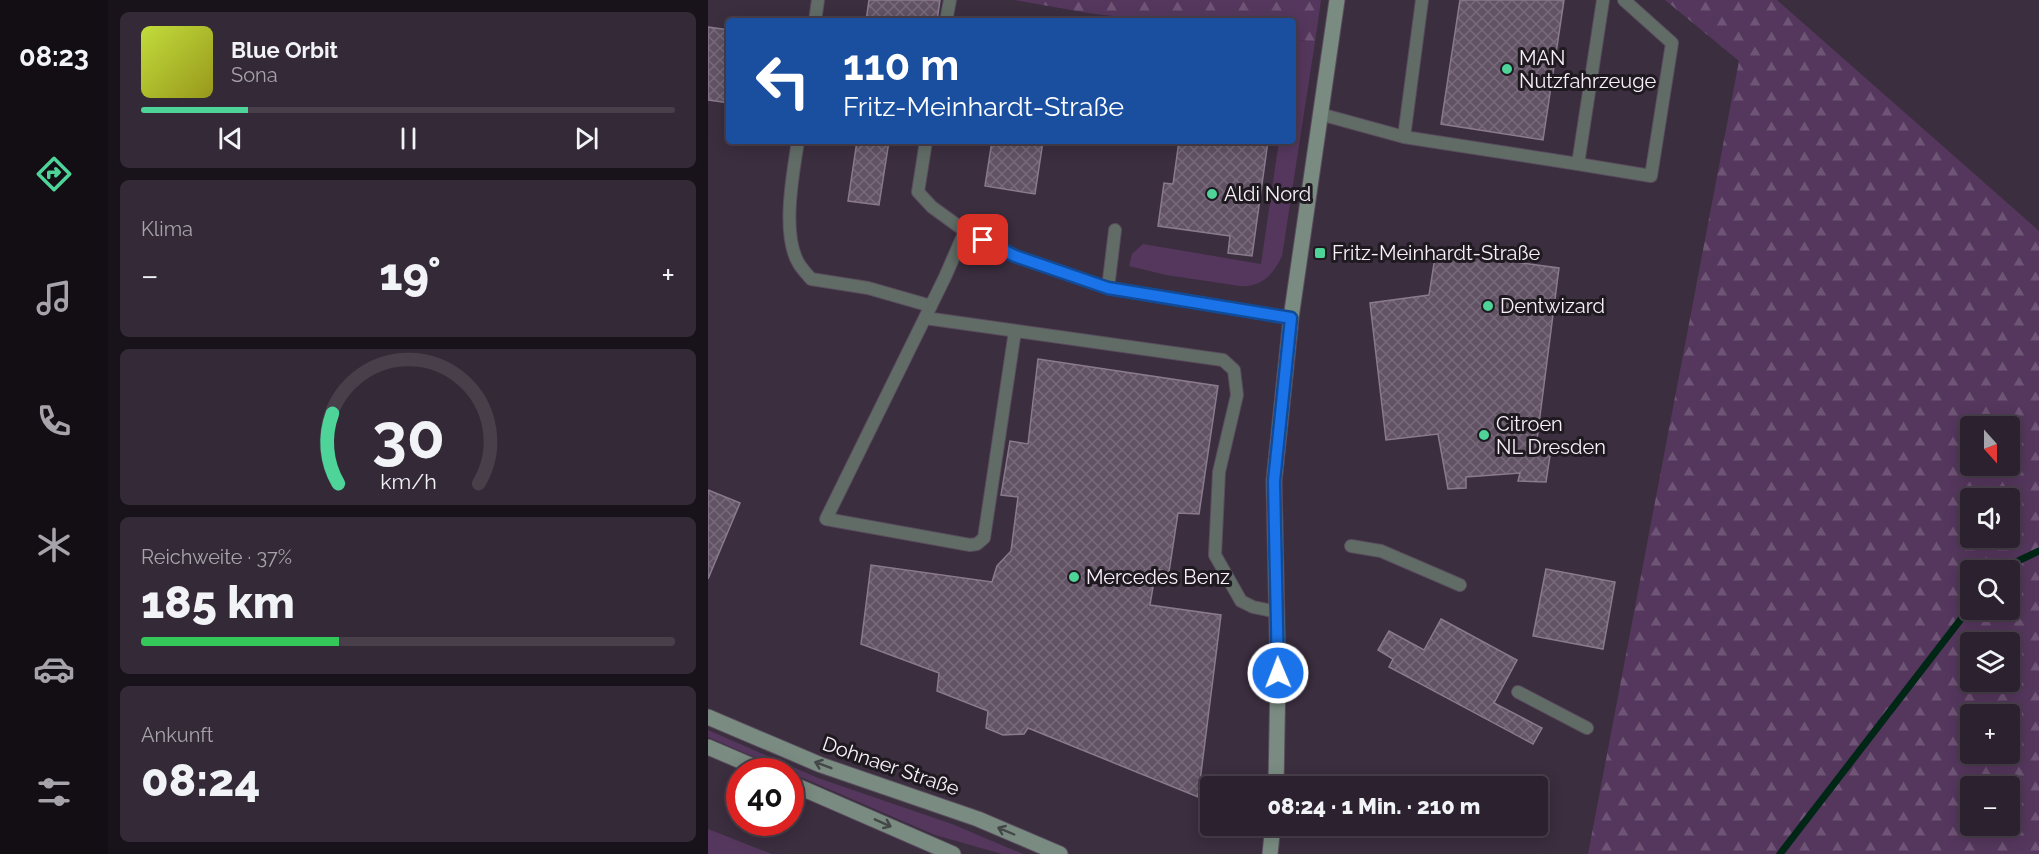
<!DOCTYPE html>
<html lang="de">
<meta charset="utf-8">
<style>
:root{--surface:#2c222f;--page:#342a37;--text:#f1f3f6;--muted:#a6a4aa;--line:#483f4b;--accent:#4ed399}
body{margin:0;font-family:Raleway,sans-serif;background:var(--page);color:var(--text);height:100vh;display:flex;flex-direction:column;font-size:22px;white-space:nowrap}
*{box-sizing:border-box;margin:0}
p{font-size:20px;color:var(--muted)}
.icon{flex:none;width:33px;height:33px;fill:none;stroke:currentColor;stroke-width:2;stroke-linecap:round;stroke-linejoin:round}
.map{position:relative;flex:1;overflow:hidden}
.side{display:flex;flex-direction:column;gap:12px;padding:12px;background:#18131a;width:600px}
.side>*{flex:none}
.banner{position:absolute;left:18px;top:18px;width:570px;height:126px;border-radius:6px;box-shadow:0 3px 15px #0003,0 0 0 2px var(--line);background:#1a4fa0;color:#fff;overflow:hidden}
.needle{width:39px;rotate:159deg}
.buttons{position:absolute;left:1252px;top:416px;display:grid;gap:12px}
.buttons a{display:grid;place-items:center;width:60px;height:60px;border-radius:6px;background:var(--surface);box-shadow:0 3px 15px #0003,0 0 0 2px var(--line);font-size:30px}
.speed{position:absolute;left:18px;top:758px;display:flex;gap:12px;font-size:30px;font-weight:700;text-align:center}
.speed>*{display:grid;place-content:center;width:78px;height:78px;border-radius:50%;background:var(--surface);box-shadow:0 3px 15px #0003,0 0 0 2px var(--line);line-height:1}
.speed .limit{border:9px solid #d22;background:#fff;color:#111}
.pin{position:absolute;display:grid;place-items:center;width:51px;height:51px;color:#fff;margin:-26px;border-radius:12px;box-shadow:0 3px 9px #0006}
.me{position:absolute;width:66px;margin:-33px;rotate:359deg;stroke-linejoin:round;filter:drop-shadow(0 0 4px #0008)}
.turn{display:flex;align-items:center;gap:21px;height:126px;padding:0 18px;font-size:27px}
.turn .icon{width:78px;height:78px;stroke-width:2.5}
.turn b{display:block;font-size:42px;line-height:51px}
.big{font-size:45px;font-weight:800;line-height:1.1}
.side .widget{flex:1;display:flex;flex-direction:column;justify-content:center;gap:9px;min-width:0;padding:0 21px;border-radius:9px;background:var(--page)}
.side .dial{align-items:center;gap:0}
.dial svg{height:156px;overflow:visible;fill:none;stroke:var(--line);stroke-width:7;stroke-linecap:round;text-anchor:middle}
.dial text{fill:var(--text);stroke:none}
.song{display:flex;align-items:center;gap:18px}
.cover{width:72px;height:72px;border-radius:9px;background:linear-gradient(135deg,hsl(70 70% 55%),hsl(60 70% 35%))}
.played{height:6px;border-radius:3px;background:linear-gradient(90deg,var(--accent) 20%,var(--line) 20%)}
.keys{display:flex;justify-content:space-around;direction:ltr}
.heat{display:flex;justify-content:space-between;align-items:center;font-size:33px;direction:ltr}
.charge{height:9px;border-radius:4px;background:linear-gradient(90deg,#34c759 37%,var(--line) 0)}
.trip{position:absolute;left:492px;top:776px;width:348px;height:60px;border-radius:6px;background:var(--surface);box-shadow:0 3px 15px #0003,0 0 0 2px var(--line);font-weight:800;line-height:60px;text-align:center}
main{display:flex;flex:1;min-height:0}
.dock{display:flex;flex-direction:column;width:108px;justify-content:space-around;align-items:center;background:#120e13;color:var(--muted)}
.dock .icon{width:42px;height:42px}
.dock .active{color:var(--accent)}
.dock b{font-size:27px;color:var(--text)}
.map>svg:first-child{display:block}
.grass{fill:#55375d}
.forest{fill:url(#forest-firs);fill-rule:evenodd}
.lines{fill:none;stroke-linecap:round;stroke-linejoin:round}
.stream{stroke:#002615;stroke-width:7}
.building{fill:url(#building-cross-hatch);stroke:#8a7a8e;stroke-width:1.5}
.lane-casing{stroke:#594d5d;stroke-width:14}
.secondary-casing{stroke:#594d5d;stroke-width:17}
.lane{stroke:#616c66;stroke-width:12}
.secondary{stroke:#7a8b81;stroke-width:15}
.oneway{stroke:#434747}
.route-casing{stroke:#114b97;stroke-width:15}
.route{stroke:#1a73e8;stroke-width:10}
.poi-dot{fill:#4ed399;stroke:#1f1920;stroke-width:2}
.labels{text-anchor:middle;dominant-baseline:central;stroke-width:6;stroke-linejoin:round;paint-order:stroke}
.poi-label{font-size:20px;fill:#f8f0fb;stroke:#1f1920;text-anchor:start}
.street-label{font-size:20px;fill:#f8f0fb;stroke:#1f1920}
</style>
<main>
<nav class="dock">
<b>08:23</b>
<svg class="icon active" aria-label="directions" viewBox="0 0 24 24"><path d="M12 3l9 9-9 9-9-9zM9 14v-3h6M13 9l2 2-2 2"/></svg>
<svg class="icon" aria-label="music" viewBox="0 0 24 24"><path d="M9 18V5l10-2v13"/><circle cx="6" cy="18" r="3"/><circle cx="16" cy="16" r="3"/></svg>
<svg class="icon" aria-label="phone" viewBox="0 0 24 24"><path d="M5 4h4l2 5-3 2q2 4 5 5l2-3 5 2v4C11 20 4 13 5 4z"/></svg>
<svg class="icon" aria-label="climate" viewBox="0 0 24 24"><path d="M12 3v18M4 7l16 10M4 17L20 7"/></svg>
<svg class="icon" aria-label="car" viewBox="0 0 24 24"><path d="M5 17H2v-5l4-1 3-4h7l3 4 3 1v5h-3M9 17h6M6 11h13"/><circle cx="7" cy="17" r="2"/><circle cx="17" cy="17" r="2"/></svg>
<svg class="icon" aria-label="filters" viewBox="0 0 24 24"><path d="M4 7h16M4 17h16"/><circle cx="9" cy="7" r="2"/><circle cx="15" cy="17" r="2"/></svg>
</nav>
<section class="side">
<div class="widget">
<div class="song"><i class="cover"></i><div><b>Blue Orbit</b><p>Sona</p></div></div>
<div class="played"></div>
<div class="keys"><svg class="icon" aria-label="previous" viewBox="0 0 24 24"><path d="M18 5L8 12l10 7zM5 5v14"/></svg><svg class="icon" aria-label="pause" viewBox="0 0 24 24"><path d="M8 5v14M16 5v14"/></svg><svg class="icon" aria-label="next" viewBox="0 0 24 24"><path d="M6 5l10 7-10 7zM19 5v14"/></svg></div>
</div>
<div class="widget"><p>Klima</p>
<div class="heat"><a>−</a><b class="big">19°</b><a>+</a></div>
</div>
<div class="widget dial"><svg viewBox="0 0 100 80">
<path d="M14 69A42 42 0 1 1 86 69"/>
<path d="M14 69A42 42 0 0 1 11 33" stroke="#4ed399"/>
<text x="50" y="56" font-size="32" font-weight="700">30</text>
<text x="50" y="72" font-size="11">km/h</text>
</svg></div>
<div class="widget"><p>Reichweite · 37%</p><b class="big">185 km</b><div class="charge"></div></div>
<div class="widget"><p>Ankunft</p><b class="big">08:24</b></div>
</section>
<div class="map">
<svg width="1331" height="854" viewBox="0 0 1331 854">
<defs>
<pattern id="forest-firs" width="22" height="20" patternUnits="userSpaceOnUse" patternTransform="scale(1.5)"><rect width="22" height="20" fill="#55375d"/><path d="M5 1l3.5 6h-7zM16 11l3.5 6h-7z" fill="#6e5475"/></pattern>
<pattern id="building-cross-hatch" width="8" height="8" patternUnits="userSpaceOnUse" patternTransform="scale(1.5)"><rect width="8" height="8" fill="#615264"/><path d="M0 0l8 8M0 8l8-8" fill="none" stroke="#786b7b"/></pattern>
</defs>
<rect width="100%" height="100%" fill="#3b2e3f"/>
<path class="grass" d="M585 39 607 42 574 256C565 275 554 287 532 286L458 275 421 266 424 254 435 244 553 264 571 141H585Z
M0 730 110 778 244 824 315 854H294L227 835 0 737Z
M0 829 64 854H0Z"/>
<path class="forest" d="M307 0H613L607 42 585 39V21H445L380 13Z
M957 0H1069L1331 231V854H880L1031 61ZM1263 426H1302V465H1263ZM1263 498H1302V537H1263ZM1263 570H1302V609H1263ZM1263 642H1302V681H1263ZM1263 714H1302V753H1263ZM1263 786H1302V825H1263Z"/>
<g class="lines">
<path class="stream" d="M1291 570 1331 551
M1072 854 1263 606"/>
</g>
<path class="building" d="M161 0H232L229 21H158Z
M752 0H856L835 140 733 124Z
M0 27 21 30V103L0 100Z
M149 141H181L171 205 140 201Z
M284 141H335L327 194 277 186Z
M471 141H560L544 256 520 253 522 236 450 226 456 183 465 184Z
M728 251 851 268 828 447 843 449 838 482 810 481 812 473 758 477V488L740 489 730 434 678 440 662 303 721 295Z
M330 359 510 386 491 514 470 513 461 572 448 569 442 605 513 615 490 797 320 728 316 734 295 735 278 728 280 711 229 691 231 673 153 644 163 565 284 582 289 566 303 551 310 497 293 495 302 441 320 444Z
M0 490 32 503 0 579Z
M838 569 907 582 895 649 825 636Z
M733 619 809 660 786 703 834 728 825 744 681 667 685 659 670 650 681 631 716 650Z"/>
<g class="lines">
<defs>
<path id="lane" d="M107 21 110 0
M238 21 242 0
M612 114 696 137 870 164 895 0
M696 137 714 0
M90 141C85 173 73 235 91 264 94 269 99 274 103 279L160 288 223 306
M218 141 210 192 224 207 257 231 307 256 400 288 583 318
M870 164 943 176 964 43 916 0
M257 231 237 277 118 519 262 545 269 544 276 538 307 331
M400 288 407 230
M217 318 515 360 526 370 529 395 511 472 507 555 533 601 545 607 569 612
M643 546 673 551 752 585
M810 692 879 728"/>
<path id="secondary" d="M0 717 113 765 270 819 352 854
M0 747 56 771
M82 783 245 854
M568 786 570 673 566 481 583 318 629 0
M562 854 565 825"/>
</defs>
<use href="#lane" class="lane-casing"/>
<use href="#secondary" class="secondary-casing"/>
<use href="#lane" class="lane"/>
<use href="#secondary" class="secondary"/>
</g>
<defs><path id="oneway-shaft" d="M-6 0H5M1.5-3L5.5 0L1.5 3" fill="none" stroke-width="1.6" stroke-linecap="round" stroke-linejoin="round" transform="scale(1.5)"/></defs>
<g class="oneway">
<use href="#oneway-shaft" transform="translate(115 765) rotate(-159)"/>
<use href="#oneway-shaft" transform="translate(175 823) rotate(24)"/>
<use href="#oneway-shaft" transform="translate(298 831) rotate(-157)"/>
</g>
<g class="lines">
<defs>
<path id="route" d="M275 240 307 256 400 288 583 318 566 481 570 673"/>
</defs>
<use href="#route" class="route-casing"/>
<use href="#route" class="route"/>
</g>
<g class="poi-dot">
<circle cx="799" cy="69" r="6"/>
<circle cx="504" cy="194" r="6"/>
<rect x="606" y="247" width="12" height="12" rx="3"/>
<circle cx="780" cy="306" r="6"/>
<circle cx="776" cy="435" r="6"/>
<circle cx="366" cy="577" r="6"/>
</g>
<g class="labels">
<g class="poi-label">
<text x="811" y="58">MAN<tspan x="811" dy="23">Nutzfahrzeuge</tspan></text>
<text x="516" y="194">Aldi Nord</text>
<text x="624" y="253">Fritz-Meinhardt-Straße</text>
<text x="792" y="306">Dentwizard</text>
<text x="788" y="424">Citroen<tspan x="788" dy="23">NL Dresden</tspan></text>
<text x="378" y="577">Mercedes Benz</text>
</g>
<g class="street-label">
<text transform="translate(183 766) rotate(19)">Dohnaer Straße</text>
</g>
</g>
</svg>
<div class="buttons">
<a><svg class="needle" viewBox="-14 -14 28 28"><path d="M0-13l5 13h-10z" fill="#e53935"/><path d="M0 13l5-13h-10z" fill="#a6a4aa"/></svg></a>
<a><svg class="icon" aria-label="sound" viewBox="0 0 24 24"><path d="M4 9h4l5-4v14l-5-4H4zM17 9q2 3 0 6"/></svg></a>
<a><svg class="icon" aria-label="search" viewBox="0 0 24 24"><circle cx="10" cy="10" r="6"/><path d="M15 15l6 6"/></svg></a>
<a><svg class="icon" aria-label="layers" viewBox="0 0 24 24"><path d="M12 4l9 5-9 5-9-5zM3 14l9 5 9-5"/></svg></a>
<a>+</a>
<a>−</a>
</div>
<div class="speed"><div class="limit">40</div></div>
<div class="pin" style="left:275px;top:240px;background:#d93025"><svg class="icon" aria-label="arrive" viewBox="0 0 24 24"><path d="M6 21V4h12l-3 4 3 4H6"/></svg></div>
<svg class="me" style="left:570px;top:673px" viewBox="-20 -20 40 40"><circle r="17" fill="#1a73e8" stroke="#fff" stroke-width="3"/><path d="M0-11L8 9 0 5-8 9z" fill="#fff"/></svg>
<div class="trip">08:24 · 1 Min. · 210 m</div>
<div class="banner">
<div class="turn"><svg class="icon" aria-label="left" viewBox="0 0 24 24"><path d="M17 20v-9H6M10 6l-5 5 5 5"/></svg><div><b>110 m</b>Fritz-Meinhardt-Straße</div></div>
</div>
</div>
</main>
